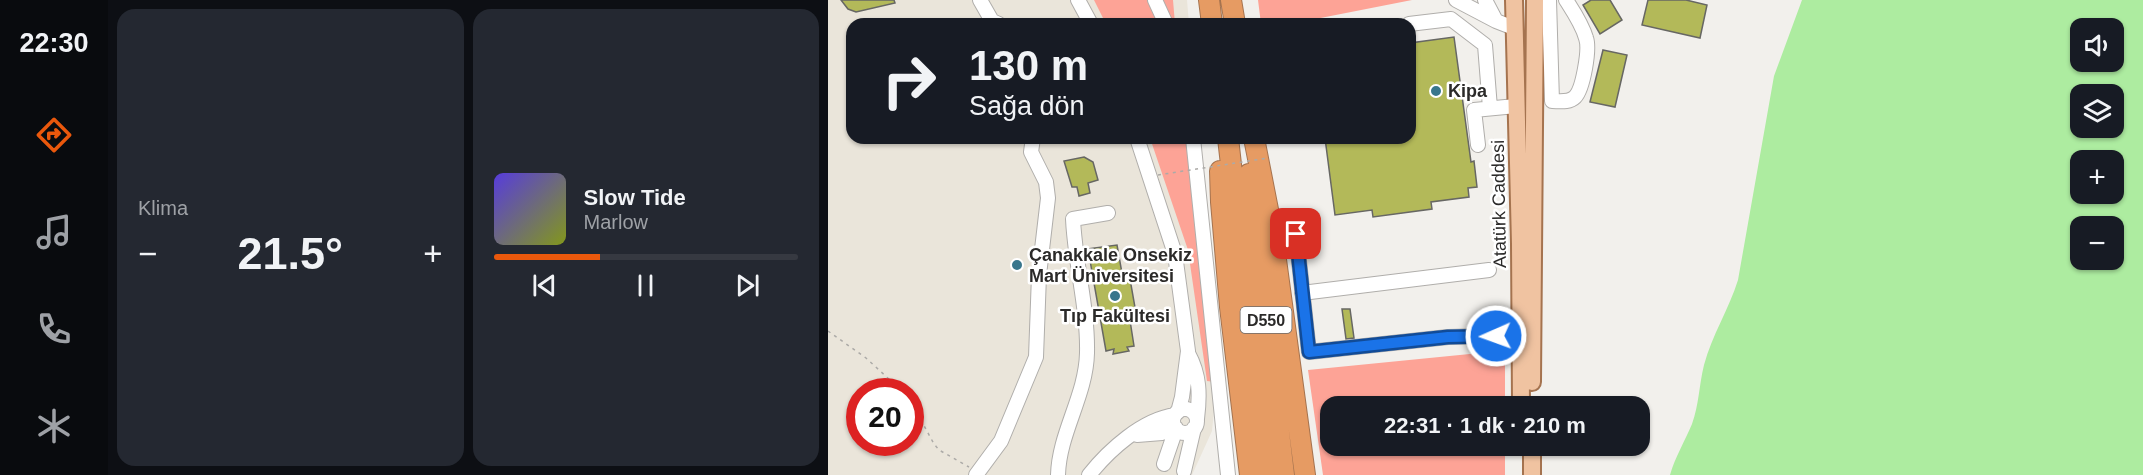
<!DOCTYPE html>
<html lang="tr">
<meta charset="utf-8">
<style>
:root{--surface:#171b24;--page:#242831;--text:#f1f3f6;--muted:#9ea1a6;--line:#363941;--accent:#ea580c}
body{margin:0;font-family:Arial,sans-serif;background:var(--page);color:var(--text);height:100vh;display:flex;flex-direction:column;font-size:22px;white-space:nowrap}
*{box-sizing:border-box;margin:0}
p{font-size:20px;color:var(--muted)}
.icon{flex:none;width:33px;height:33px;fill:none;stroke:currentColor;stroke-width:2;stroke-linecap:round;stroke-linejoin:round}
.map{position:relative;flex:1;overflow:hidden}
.sheet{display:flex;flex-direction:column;gap:9px;padding:9px;background:#0d0f14;width:720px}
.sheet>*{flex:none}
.guide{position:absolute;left:18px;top:18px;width:570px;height:126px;border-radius:18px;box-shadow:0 2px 4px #0004;background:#171b24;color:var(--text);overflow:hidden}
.buttons{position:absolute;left:1242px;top:18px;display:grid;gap:12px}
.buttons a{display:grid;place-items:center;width:54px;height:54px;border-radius:12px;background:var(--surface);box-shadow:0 2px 4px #0004;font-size:30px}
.speed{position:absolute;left:18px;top:378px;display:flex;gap:12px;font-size:30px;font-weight:700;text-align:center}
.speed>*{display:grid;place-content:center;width:78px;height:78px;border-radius:50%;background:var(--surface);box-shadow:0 2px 4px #0004;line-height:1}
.speed .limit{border:9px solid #d22;background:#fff;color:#111}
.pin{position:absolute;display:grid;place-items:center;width:51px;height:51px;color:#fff;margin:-26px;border-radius:12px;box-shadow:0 3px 9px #0006}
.me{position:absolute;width:66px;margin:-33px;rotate:268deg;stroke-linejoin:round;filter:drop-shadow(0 0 4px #0008)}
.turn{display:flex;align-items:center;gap:21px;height:126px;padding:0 24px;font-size:27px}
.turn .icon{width:78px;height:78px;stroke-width:2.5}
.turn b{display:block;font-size:42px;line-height:51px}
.big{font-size:45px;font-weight:700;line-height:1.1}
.sheet .widget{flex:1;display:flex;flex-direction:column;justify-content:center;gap:9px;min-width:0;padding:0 21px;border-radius:18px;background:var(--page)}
.song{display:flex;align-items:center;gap:18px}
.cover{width:72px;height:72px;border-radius:9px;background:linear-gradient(135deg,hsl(250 70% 55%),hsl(70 70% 35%))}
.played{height:6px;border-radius:3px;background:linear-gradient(90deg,var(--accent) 35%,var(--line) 35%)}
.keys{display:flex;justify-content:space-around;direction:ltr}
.heat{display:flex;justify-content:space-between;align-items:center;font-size:33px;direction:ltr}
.sheet .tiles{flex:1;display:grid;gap:9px;grid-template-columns:repeat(2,1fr)}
.trip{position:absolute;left:492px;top:396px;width:330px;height:60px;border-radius:18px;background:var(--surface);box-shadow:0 2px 4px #0004;font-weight:700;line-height:60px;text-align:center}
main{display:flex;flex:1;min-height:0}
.menu{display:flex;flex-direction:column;width:108px;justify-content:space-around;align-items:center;background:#090b0e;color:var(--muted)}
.menu .icon{width:42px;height:42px}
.menu .active{color:var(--accent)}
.menu b{font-size:27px;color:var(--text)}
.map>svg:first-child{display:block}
.built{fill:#eae5da;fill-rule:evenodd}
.green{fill:#fda396}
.water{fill:#adeca0;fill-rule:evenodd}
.building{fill:#b3b959;stroke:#676763;stroke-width:1.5}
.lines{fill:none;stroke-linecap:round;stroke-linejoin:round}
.minor-casing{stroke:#b0aeab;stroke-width:16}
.major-casing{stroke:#a5734f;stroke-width:20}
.highway-casing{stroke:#a5734f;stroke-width:22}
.path{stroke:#acaaa7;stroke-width:1.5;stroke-dasharray:3 4.5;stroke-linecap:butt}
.minor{stroke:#fff;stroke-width:14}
.major{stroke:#f0c3a1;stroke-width:16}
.highway{stroke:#e69b63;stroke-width:20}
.path-bridge{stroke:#acaaa7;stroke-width:1.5;stroke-dasharray:3 4.5;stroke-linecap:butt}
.route-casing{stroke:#114b97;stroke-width:15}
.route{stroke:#1a73e8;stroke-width:10}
.poi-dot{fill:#38768c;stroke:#fff;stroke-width:2}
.labels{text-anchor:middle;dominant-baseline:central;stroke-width:5;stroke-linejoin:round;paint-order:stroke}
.shield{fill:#fff;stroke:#6b6a69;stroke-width:1.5}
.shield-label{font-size:16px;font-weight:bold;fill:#2b2a29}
.poi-label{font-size:18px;font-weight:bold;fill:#2b2a29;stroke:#fff;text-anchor:start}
.street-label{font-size:18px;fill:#2b2a29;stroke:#fff}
</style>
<main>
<nav class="menu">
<b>22:30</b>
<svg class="icon active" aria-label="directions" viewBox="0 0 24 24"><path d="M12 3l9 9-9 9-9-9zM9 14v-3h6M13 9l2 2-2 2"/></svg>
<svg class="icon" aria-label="music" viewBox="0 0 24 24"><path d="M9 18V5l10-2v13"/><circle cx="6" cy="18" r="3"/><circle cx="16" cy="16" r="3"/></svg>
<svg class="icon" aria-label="phone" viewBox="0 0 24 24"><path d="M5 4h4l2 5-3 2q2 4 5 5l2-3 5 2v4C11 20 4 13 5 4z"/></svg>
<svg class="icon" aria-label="climate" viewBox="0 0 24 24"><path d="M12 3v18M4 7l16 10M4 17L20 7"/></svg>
</nav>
<section class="sheet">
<div class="tiles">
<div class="widget"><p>Klima</p>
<div class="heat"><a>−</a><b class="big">21.5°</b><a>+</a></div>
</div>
<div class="widget">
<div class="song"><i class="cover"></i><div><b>Slow Tide</b><p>Marlow</p></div></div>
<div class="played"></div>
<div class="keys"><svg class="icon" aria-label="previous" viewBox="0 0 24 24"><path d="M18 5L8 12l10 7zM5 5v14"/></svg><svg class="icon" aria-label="pause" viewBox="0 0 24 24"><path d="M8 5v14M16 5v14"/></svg><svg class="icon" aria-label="next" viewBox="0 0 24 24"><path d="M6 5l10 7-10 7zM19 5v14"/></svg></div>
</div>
</div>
</section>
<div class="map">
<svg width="1315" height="475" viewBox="0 0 1315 475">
<rect width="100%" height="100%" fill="#f2f0ec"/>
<path class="built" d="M0 0H359L361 24H24V138H369L388 391 384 431 364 475H0ZM32 392H82V442H32Z"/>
<path class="green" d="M266 0H345L347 24H278Z
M430 0H584L462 24H433Z
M322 138H359L387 382 379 381 360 250Z
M662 352 677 354V406H502V446H677V475H495L480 370Z"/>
<path class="water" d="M974 0H1315V475H842C847 457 857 441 864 424 871 405 871 385 876 365 884 335 901 309 910 280L946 76ZM1252 28H1286V62H1252ZM1252 94H1286V128H1252ZM1252 160H1286V194H1252ZM1252 226H1286V260H1252Z"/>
<path class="building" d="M13 0H66L67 3 28 12 20 9Z
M763 0H782L794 20 772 34 755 5Z
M820 0H858L879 5 872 38 814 25Z
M626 37 643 162 646 161 649 187 640 188 641 197 603 202 604 209 545 217 544 210 507 215 497 138H582V43Z
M775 50 799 55 787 107 762 102Z
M256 157 265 162 270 180 260 183 262 193 251 196 249 187H244L236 161Z
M289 245 295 279H302L308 313 301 314 306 346 299 347 301 351 285 354 286 349 278 351 260 249Z
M514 309H522L526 338 518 339Z"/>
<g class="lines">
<defs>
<path id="minor" d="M152 0 164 21 171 24
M250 0 263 24
M327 0 338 24
M628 0 668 21
M657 0 668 21 686 28
M721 0 724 101C731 101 741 103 747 97 755 89 762 49 758 38 754 24 745 11 738 0
M581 24 623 19 657 45 662 108
M309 138 347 254 360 351 354 397 350 412
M365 138 400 475
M650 145 646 110 688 106
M468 234 481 352 620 337 692 335
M474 293 661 270
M360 353C372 375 372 395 369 419
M345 421a12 12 0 1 1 24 0a12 12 0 1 1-24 0Z
M309 435 334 433 348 428
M336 464 348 429
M356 471 366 428
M148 475 173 441 208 357 211 275 220 198 218 182 203 152 205 138
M230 475C231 433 258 396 259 353 260 308 247 264 245 219L280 213
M261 475C281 450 314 420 347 415"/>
<path id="major" d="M686 0 692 244 693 406
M704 382 707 0
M704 446V475"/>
<path id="highway" d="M381 0 384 24
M403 0 407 24
M400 138 438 475
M426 138 444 230 477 475
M392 171 393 202 402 307 422 475
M421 174 456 475"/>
</defs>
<use href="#minor" class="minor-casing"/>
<use href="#major" class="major-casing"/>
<use href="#highway" class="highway-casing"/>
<path class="path" d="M0 331 38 358 75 392
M82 400 106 444 111 450 141 467"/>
<use href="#minor" class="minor"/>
<use href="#major" class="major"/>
<use href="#highway" class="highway"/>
<path class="path-bridge" d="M330 175 440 158"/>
</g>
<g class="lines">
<defs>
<path id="route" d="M468 234 481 352 620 337 668 336"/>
</defs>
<use href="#route" class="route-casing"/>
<use href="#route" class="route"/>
</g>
<g class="poi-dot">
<circle cx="608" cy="91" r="6"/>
<circle cx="189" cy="265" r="6"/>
<circle cx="287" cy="296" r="6"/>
</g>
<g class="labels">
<rect class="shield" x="412.5" y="307" width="51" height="26" rx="4.5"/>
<g class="shield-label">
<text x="438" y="320">D550</text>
</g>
<g class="poi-label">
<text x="620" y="91">Kipa</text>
<text x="201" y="255">Çanakkale Onsekiz<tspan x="201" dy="21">Mart Üniversitesi</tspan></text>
<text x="287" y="316" text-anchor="middle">Tıp Fakültesi</text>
</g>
<g class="street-label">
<text transform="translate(671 204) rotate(-91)">Atatürk Caddesi</text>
</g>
</g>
</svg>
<div class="buttons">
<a><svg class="icon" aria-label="sound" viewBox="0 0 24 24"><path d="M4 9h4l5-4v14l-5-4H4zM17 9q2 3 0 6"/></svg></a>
<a><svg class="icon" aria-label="layers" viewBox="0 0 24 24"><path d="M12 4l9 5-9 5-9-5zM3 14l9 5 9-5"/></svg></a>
<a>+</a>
<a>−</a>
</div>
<div class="speed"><div class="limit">20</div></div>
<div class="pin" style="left:468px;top:234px;background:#d93025"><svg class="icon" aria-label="arrive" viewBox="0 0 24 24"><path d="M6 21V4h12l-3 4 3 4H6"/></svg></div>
<svg class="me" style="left:668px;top:336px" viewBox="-20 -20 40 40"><circle r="17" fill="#1a73e8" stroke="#fff" stroke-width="3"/><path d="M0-11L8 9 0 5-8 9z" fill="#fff"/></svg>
<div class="trip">22:31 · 1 dk · 210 m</div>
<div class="guide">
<div class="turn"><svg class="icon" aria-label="right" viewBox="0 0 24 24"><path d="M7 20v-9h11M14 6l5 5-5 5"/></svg><div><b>130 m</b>Sağa dön</div></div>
</div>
</div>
</main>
